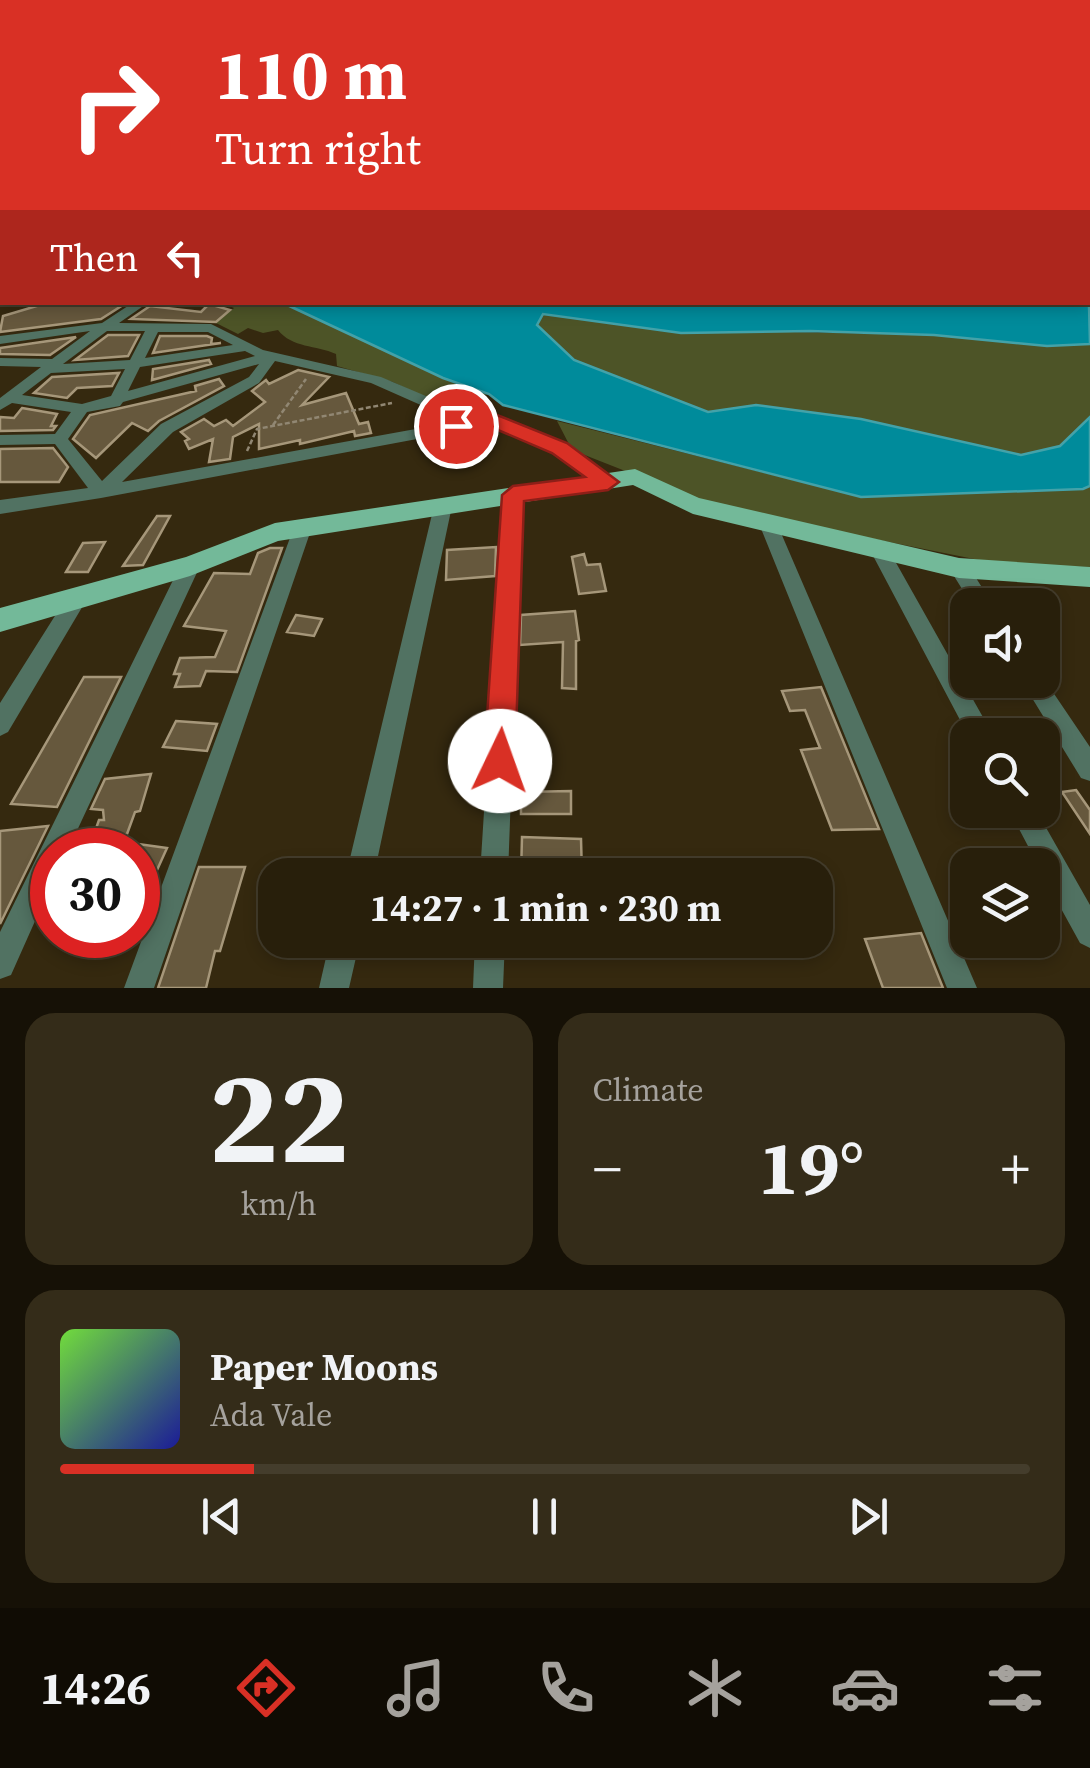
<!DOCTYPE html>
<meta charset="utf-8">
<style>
:root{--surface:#281f0b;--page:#342c19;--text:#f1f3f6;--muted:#a5a29d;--line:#443d2c;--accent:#d93025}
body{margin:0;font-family:"Source Serif 4",serif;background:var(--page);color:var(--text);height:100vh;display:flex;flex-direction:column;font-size:38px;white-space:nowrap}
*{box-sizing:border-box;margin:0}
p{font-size:32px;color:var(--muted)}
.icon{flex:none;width:55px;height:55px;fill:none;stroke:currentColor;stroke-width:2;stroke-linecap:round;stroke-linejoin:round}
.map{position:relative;height:988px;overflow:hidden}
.sheet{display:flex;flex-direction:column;gap:25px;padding:25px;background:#161106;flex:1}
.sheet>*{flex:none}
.banner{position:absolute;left:0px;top:0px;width:1090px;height:305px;box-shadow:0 5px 15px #0003,0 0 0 2px var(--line);background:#d93025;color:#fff;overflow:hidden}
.tools{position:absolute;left:950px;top:588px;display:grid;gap:20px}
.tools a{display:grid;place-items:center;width:110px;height:110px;border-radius:20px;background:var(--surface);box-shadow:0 5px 15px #0003,0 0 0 2px var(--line);font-size:50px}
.speed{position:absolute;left:30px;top:828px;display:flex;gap:20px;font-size:50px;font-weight:700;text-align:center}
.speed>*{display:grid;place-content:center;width:130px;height:130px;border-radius:50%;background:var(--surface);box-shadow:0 5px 15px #0003,0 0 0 2px var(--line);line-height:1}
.speed .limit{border:15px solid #d22;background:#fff;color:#111}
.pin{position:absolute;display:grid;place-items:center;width:85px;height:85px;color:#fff;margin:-42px;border:5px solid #fff;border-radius:50%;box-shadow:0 2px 10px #0007}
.me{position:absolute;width:110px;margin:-55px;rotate:3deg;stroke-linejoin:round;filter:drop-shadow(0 0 8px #0008)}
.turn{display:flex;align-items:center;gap:35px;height:210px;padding:0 50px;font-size:45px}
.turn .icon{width:130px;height:130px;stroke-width:2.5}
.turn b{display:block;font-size:70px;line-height:85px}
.then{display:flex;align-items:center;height:95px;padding:0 50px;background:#0003;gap:20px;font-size:38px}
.big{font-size:75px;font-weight:700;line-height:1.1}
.sheet .widget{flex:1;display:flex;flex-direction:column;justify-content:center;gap:15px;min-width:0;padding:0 35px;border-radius:30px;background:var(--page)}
.sheet .dial{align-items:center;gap:0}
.dial b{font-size:130px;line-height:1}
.song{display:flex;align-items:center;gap:30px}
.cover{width:120px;height:120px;border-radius:15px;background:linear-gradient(135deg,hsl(100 70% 55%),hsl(240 70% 35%))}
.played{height:10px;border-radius:5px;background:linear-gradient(90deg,var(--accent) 20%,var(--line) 20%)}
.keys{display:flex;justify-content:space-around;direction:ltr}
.heat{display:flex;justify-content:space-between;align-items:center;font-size:55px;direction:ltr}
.sheet .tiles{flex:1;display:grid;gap:25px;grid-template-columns:1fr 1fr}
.widget:last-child{grid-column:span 2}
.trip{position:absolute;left:258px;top:858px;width:575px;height:100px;border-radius:30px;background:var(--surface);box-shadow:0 5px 15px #0003,0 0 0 2px var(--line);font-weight:700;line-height:100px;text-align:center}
.menu{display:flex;height:160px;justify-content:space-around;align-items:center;background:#100c04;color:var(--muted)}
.menu .icon{width:70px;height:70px}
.menu .on{color:var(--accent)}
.menu b{font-size:45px;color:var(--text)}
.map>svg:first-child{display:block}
.green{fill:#4d5427}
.water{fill:#008b9b;stroke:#43a2a9;stroke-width:2.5}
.building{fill:#66583d;stroke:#a6977a;stroke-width:2.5}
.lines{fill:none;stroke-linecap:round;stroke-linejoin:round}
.path{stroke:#918773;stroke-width:2.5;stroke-dasharray:5 2.5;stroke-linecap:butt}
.minor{fill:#517262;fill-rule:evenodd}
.major{fill:#73b999;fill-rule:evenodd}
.route{fill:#d93025;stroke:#8d1f18;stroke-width:2.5}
</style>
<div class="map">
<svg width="1090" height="988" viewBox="0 0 1090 988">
<rect width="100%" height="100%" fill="#35290f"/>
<path class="green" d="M223 303H283L443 378 489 394 453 403 428 399 393 382 337 366 336 354C316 345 292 348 278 330L263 333 248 328 238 334 216 323 234 308Z
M542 314 789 332 934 335 1047 346 1090 344V417L1060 446 1021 455 861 419 756 405 708 412 574 360 537 325Z
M557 421 861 497 1090 486V567L999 564 719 508 572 450Z"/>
<path class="water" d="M1088 267 1090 344 1047 346 934 335 810 331 681 333 543 314 537 325 574 360 708 412 756 405 861 419 1021 455 1060 446 1090 417V486L1083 489 861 497 503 405 489 394 443 378 283 303 1088 302Z"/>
<path class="building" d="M50 302H123L126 303 101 319 0 332 3 316Z
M209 304 230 310 216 322 131 319 150 306 201 312Z
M108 335H139L128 356 75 360Z
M160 336H207L212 338 211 344 221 343 153 353Z
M76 337 50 355 0 354V348Z
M209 360 211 364 152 380 153 369Z
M298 370 329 377 302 405 346 393 359 424 368 422 371 433 355 436 354 431 300 444V440L259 449V424L233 437 230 459 209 462 213 439 189 449 185 441 189 439 181 432 204 419 214 426 226 420 233 426 265 402 252 391 266 380 269 384Z
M119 373 112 386 77 388 67 398 34 393 52 377Z
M219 379 224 386 159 421 148 431 132 423 96 458 73 439 90 415 196 391 195 386Z
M22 408 57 414 51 426H56L53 430 0 431V417L14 418Z
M53 448 68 467 59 482H0V449Z
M157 516H170L143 565 123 566Z
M105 542 88 572H66L83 543Z
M496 547 495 576 446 580 447 550Z
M270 548H282L237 672 206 671 200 686 175 687 180 674H174L180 658 215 657 226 631 184 626 214 573 250 574 258 553Z
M584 554 587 565 600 564 606 591 579 594 572 557Z
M575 611 579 640 576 641V689L562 688 563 642 520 645 521 615Z
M296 615 322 619 314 636 287 632Z
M84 677H121L57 807 11 804Z
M821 687 879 829 832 830 801 750 820 748 805 710 790 711 782 691Z
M176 721 217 724 207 751 163 747Z
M151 774 140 811 135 812 127 834 93 837 99 820H104L103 810 91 809 105 779Z
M1076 790 1090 810V834L1062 792Z
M571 791V814H521V792Z
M48 826 0 924V831Z
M522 837 581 839 582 875H521Z
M138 844 167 848 138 912Z
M199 867H245L220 951H215L206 988H158Z
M921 933 943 988H883L865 939Z"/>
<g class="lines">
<path class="path" d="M273 425 306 379
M247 451 257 429 392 403"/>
<path class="minor" d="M0 158 2 159V163L0 164Z
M1088 175H1090V181H1088Z
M1088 190H1090V196H1088Z
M134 302H149L119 323 211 324 263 350 381 377 440 402 495 410 499 417 565 444 616 481 607 487 601 485 553 452 492 425 101 498 0 514V500L88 488 55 444 0 445V435L55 434 71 412 12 403 0 410V398L41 367 0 366V358L52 359 90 331 0 344V336L102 323ZM107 331H145L130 360 63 364ZM158 332H208L233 345 145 358ZM245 351 255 356 128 391 140 367ZM275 361 371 383 432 410 482 417 122 482 173 432 259 383ZM259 364 249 377 161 424 102 481 68 439 87 412 120 406 123 402ZM125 369 111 396 82 404 22 395 51 373Z
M513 489 522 495 508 875H480L504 495Z
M443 499 449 501 452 506 374 875H346L434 506 437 501Z
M769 519 775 521 778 526 977 988H947L760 526 763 521Z
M303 520 309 522 312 527 154 988H124L294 527 297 522Z
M879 542 886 545 993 735H968L870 550 872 545Z
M190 558 197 560 200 566 68 850H52V883L11 975 0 979V932L180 566 183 560Z
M959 560 966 562 993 605H972L949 568 952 562Z
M77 589 84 592 87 598 84 604 8 732 0 736V703L70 592Z
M1042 676 1090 747V781L1081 778 1021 680H1042Z
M1009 810H1036L1090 905V948L1080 943 1042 874V865H1038Z
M330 940H360L349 988H319Z
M475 940H505L503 988H473Z"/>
<path class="major" d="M635 469 699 498 959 558 1090 567V587L959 578 693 514 633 485 278 541 190 576 0 632V608L186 557 275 523Z"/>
</g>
<linearGradient id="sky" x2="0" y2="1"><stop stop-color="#1d1708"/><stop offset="0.52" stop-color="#4b4942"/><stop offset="1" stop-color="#4b4942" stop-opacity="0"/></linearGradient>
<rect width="1090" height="288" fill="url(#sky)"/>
<path class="route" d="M492 413 567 443 619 482 608 490 524 501 515 761 511 772 500 777 488 772 484 761 502 495 513 486 585 477 552 453 491 427 456 433 446 426 449 422Z"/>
</svg>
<div class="tools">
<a><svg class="icon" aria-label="sound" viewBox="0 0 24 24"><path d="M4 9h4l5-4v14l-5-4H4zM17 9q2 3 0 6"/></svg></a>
<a><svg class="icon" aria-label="search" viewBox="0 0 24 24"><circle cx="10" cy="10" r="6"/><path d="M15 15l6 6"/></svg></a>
<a><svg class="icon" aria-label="layers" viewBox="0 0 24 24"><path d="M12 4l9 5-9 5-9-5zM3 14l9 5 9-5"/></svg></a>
</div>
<div class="speed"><div class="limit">30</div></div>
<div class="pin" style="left:456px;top:426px;background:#d93025"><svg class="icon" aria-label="arrive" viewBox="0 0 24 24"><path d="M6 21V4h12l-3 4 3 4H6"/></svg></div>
<svg class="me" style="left:500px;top:761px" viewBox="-20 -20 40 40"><circle r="19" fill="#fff"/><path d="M0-13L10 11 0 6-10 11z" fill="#d93025"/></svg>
<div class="trip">14:27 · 1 min · 230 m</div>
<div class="banner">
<div class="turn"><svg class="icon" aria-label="right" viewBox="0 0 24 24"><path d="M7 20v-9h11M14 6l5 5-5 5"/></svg><div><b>110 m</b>Turn right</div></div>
<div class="then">Then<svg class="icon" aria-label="left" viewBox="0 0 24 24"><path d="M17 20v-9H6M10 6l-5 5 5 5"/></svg></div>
</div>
</div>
<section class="sheet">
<div class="tiles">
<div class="widget dial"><b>22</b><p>km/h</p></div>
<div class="widget"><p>Climate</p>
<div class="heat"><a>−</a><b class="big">19°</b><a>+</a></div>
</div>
<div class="widget">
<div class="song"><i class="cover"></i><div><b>Paper Moons</b><p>Ada Vale</p></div></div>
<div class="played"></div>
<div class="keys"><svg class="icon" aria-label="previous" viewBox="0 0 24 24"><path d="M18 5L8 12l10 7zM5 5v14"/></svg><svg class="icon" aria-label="pause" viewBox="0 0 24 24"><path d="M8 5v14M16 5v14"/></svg><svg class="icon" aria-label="next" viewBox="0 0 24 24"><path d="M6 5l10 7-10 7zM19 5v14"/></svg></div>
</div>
</div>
</section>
<nav class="menu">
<b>14:26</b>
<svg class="icon on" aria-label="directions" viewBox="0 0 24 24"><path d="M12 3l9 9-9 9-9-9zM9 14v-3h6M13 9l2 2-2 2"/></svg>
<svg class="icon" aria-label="music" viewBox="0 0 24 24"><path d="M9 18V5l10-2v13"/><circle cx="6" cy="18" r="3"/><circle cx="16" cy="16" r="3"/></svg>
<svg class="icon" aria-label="phone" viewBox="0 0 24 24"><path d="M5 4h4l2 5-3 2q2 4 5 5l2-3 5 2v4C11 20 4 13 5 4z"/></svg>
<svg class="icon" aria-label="climate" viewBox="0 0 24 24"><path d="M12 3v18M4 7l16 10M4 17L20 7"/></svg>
<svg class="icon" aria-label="car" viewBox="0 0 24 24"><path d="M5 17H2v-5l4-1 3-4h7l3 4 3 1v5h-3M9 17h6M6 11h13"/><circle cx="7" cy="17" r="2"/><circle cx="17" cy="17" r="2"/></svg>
<svg class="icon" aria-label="filters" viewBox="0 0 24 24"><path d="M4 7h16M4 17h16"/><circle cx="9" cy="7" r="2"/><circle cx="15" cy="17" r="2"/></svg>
</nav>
